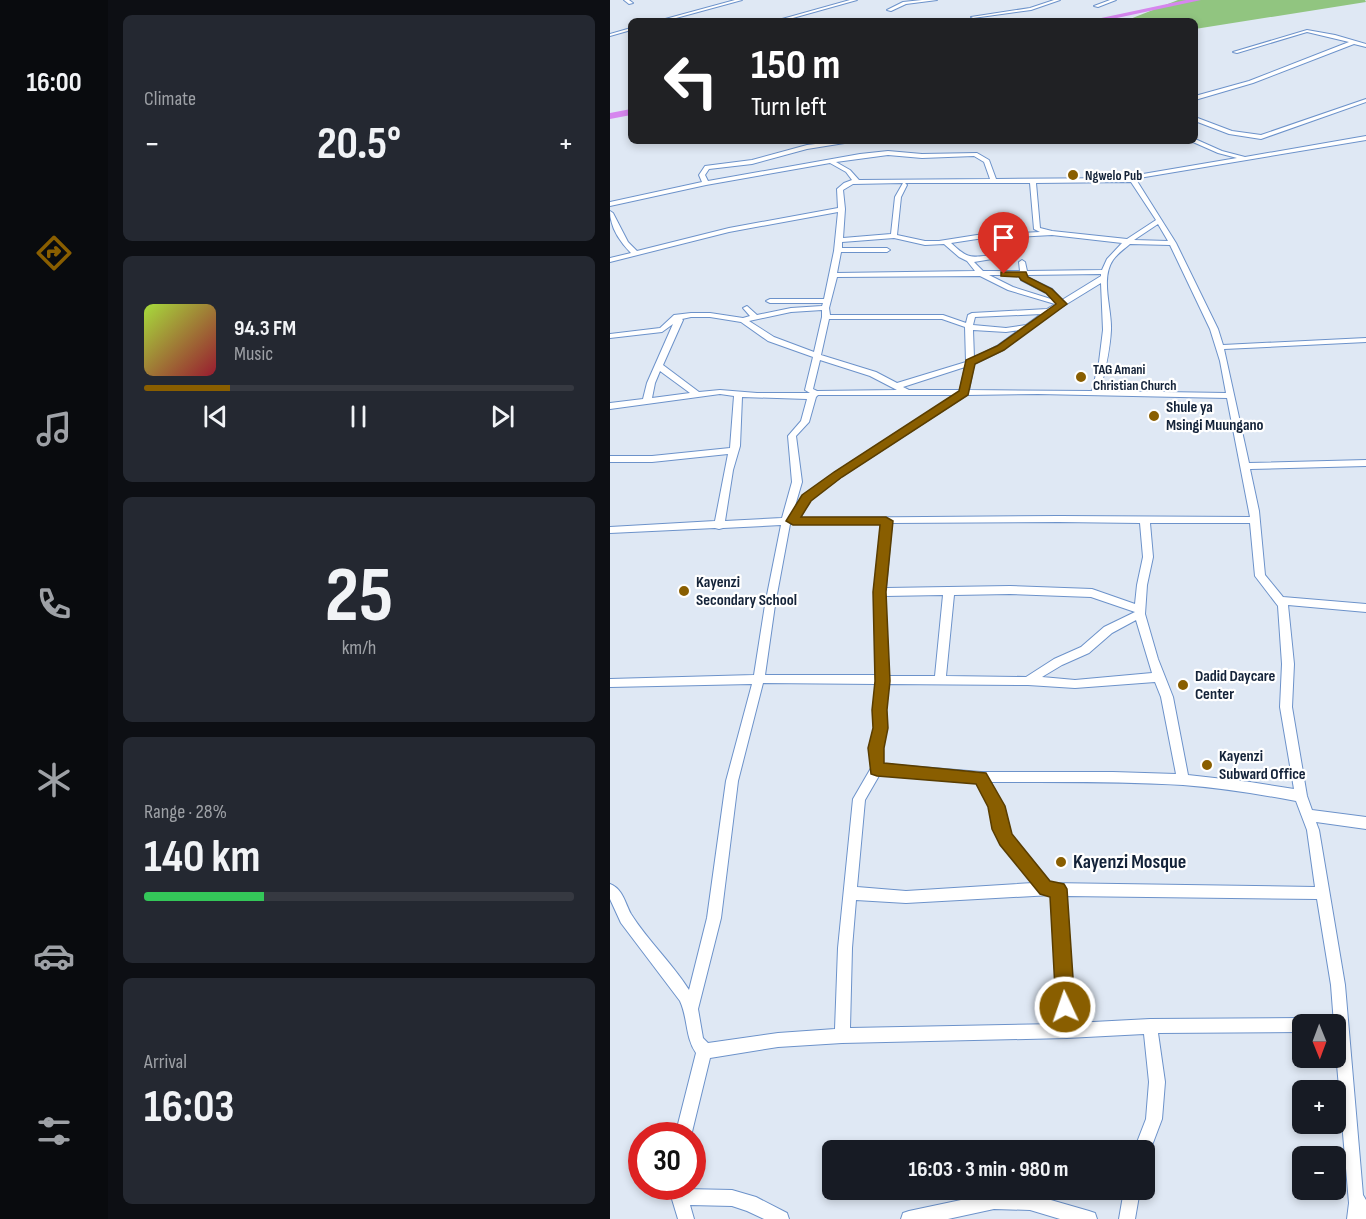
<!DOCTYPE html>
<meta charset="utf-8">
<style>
:root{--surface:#171b24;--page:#242831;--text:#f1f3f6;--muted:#9ea1a6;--line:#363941;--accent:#895e00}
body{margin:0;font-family:"Sofia Sans Condensed",sans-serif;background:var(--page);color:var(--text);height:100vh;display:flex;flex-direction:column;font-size:22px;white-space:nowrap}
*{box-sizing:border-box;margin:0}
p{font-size:20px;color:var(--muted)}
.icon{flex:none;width:33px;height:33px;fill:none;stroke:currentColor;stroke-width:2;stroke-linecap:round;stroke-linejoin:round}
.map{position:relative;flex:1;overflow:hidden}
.drawer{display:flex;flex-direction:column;gap:15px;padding:15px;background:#0d0f14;width:502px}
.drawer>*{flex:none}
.banner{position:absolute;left:18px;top:18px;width:570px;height:126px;border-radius:9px;box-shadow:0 3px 9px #0003;background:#202124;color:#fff;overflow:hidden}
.needle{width:39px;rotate:179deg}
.buttons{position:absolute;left:682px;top:1014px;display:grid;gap:12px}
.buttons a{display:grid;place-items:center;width:54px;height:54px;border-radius:9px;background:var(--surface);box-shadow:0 3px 9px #0003;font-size:30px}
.speed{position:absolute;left:18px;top:1122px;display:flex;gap:12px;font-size:30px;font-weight:700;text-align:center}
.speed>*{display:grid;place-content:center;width:78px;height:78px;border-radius:50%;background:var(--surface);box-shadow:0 3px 9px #0003;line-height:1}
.speed .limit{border:9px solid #d22;background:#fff;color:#111}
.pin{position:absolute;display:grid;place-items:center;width:51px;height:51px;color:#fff;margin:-62px -26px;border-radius:50% 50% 50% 0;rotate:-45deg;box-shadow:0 0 6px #0007}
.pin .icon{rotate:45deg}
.me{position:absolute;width:66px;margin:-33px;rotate:357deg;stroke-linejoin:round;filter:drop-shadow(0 0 4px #0008)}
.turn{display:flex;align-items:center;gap:21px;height:126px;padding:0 24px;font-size:27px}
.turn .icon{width:78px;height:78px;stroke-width:2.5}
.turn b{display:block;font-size:42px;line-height:51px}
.big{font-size:45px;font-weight:700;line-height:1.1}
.drawer .widget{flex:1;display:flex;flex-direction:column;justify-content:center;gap:9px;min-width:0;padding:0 21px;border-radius:9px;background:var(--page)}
.drawer .dial{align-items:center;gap:0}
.dial b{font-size:78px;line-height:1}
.song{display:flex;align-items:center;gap:18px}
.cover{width:72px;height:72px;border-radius:9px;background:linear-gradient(135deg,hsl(80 70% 55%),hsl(350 70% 35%))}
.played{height:6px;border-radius:3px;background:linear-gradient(90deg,var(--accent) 20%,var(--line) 20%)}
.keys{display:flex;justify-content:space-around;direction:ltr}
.heat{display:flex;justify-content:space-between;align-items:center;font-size:33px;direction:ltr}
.charge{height:9px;border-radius:4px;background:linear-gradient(90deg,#34c759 28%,var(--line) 0)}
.trip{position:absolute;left:212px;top:1140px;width:333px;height:60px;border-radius:9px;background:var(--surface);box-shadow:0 3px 9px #0003;font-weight:700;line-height:60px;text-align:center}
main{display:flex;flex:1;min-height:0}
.tab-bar{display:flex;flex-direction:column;width:108px;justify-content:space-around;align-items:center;background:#090b0e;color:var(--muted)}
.tab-bar .icon{width:42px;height:42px}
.tab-bar .active{color:var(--accent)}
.tab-bar b{font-size:27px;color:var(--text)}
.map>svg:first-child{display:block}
.green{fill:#91c580}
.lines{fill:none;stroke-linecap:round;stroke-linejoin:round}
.river{fill:#d686ee;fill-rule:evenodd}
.minor-casing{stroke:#6c92ca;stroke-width:2}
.minor{fill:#fff;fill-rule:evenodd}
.route{fill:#895e00;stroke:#593d00;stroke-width:1.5}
.poi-dot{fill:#895e00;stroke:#fff;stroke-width:2}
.labels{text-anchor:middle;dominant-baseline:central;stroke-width:4.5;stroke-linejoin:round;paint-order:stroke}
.far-poi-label{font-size:14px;font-weight:bold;fill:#142339;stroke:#fff;text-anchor:start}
.poi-label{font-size:16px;font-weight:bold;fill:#142339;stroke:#fff;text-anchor:start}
.near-poi-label{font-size:20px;font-weight:bold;fill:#142339;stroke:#fff;text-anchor:start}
</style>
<main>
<nav class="tab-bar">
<b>16:00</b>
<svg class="icon active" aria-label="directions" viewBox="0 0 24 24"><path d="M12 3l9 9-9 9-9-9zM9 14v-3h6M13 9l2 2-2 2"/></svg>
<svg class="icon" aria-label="music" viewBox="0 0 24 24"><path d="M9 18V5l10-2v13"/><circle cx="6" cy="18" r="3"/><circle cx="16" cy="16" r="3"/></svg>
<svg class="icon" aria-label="phone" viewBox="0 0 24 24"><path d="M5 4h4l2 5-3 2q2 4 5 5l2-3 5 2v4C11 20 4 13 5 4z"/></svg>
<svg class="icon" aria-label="climate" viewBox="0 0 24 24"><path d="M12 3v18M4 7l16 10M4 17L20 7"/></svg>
<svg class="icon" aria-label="car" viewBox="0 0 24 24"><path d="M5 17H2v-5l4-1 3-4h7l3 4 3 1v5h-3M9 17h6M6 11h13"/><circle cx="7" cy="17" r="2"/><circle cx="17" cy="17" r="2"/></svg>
<svg class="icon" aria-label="filters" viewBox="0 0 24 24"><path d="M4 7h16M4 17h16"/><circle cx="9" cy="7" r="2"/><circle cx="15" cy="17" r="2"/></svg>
</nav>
<section class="drawer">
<div class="widget"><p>Climate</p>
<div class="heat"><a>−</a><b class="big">20.5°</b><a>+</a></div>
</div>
<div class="widget">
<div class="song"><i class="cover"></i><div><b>94.3 FM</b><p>Music</p></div></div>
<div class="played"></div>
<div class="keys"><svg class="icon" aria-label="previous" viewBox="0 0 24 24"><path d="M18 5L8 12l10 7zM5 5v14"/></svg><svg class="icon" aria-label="pause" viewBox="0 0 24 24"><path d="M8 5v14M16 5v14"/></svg><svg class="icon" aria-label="next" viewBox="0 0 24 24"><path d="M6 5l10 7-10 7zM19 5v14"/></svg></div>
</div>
<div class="widget dial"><b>25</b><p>km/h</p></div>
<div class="widget"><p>Range · 28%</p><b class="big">140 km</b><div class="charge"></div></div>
<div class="widget"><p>Arrival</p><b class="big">16:03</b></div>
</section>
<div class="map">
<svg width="756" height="1219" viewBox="0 0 756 1219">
<rect width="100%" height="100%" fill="#dfe8f4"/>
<path class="green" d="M568 0H755L756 2 585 29V21H515Z"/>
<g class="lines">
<path class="river" d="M576 0H591L493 21H477Z
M21 109V115L0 119V113Z"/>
<defs>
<path id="minor" d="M14 0H19L23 3 19 4Z
M125 0H132L55 21H48Z
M240 0H247L172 21H165Z
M312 0H327L296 4 281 11 277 10 293 2Z
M444 0H450L421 10 363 18 361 17 420 8Z
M500 0H506L488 7 484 6Z
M21 28V30L0 36V34Z
M697 30 725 35 756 44V47L744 44 643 83 585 100V96L639 81 739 42 697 32 627 53 623 52Z
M756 99V102L651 139 619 134 585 121V117L622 131 651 135Z
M756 136V140L529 178 527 181 566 243 608 329 613 345 756 338V342L614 349 639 463 756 460V466L640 469 649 511 655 575 673 597 756 604V612L678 605 684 664 682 707 697 796 702 810 756 817V829L706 822 709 830 735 985 753 1195 756 1200V1219H737L739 1203 726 1053V1024H724L721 985 707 899 455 896 464 1023 540 1019 693 1018 698 1020 700 1024H693V1032L548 1033 555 1082 552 1119 538 1156 534 1157V1150H524L536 1119 539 1082 534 1034 457 1038 232 1043 168 1047 100 1058 81 1136H65L86 1053C75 1037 78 1018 70 1001L11 923 0 899V884C13 889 15 903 21 914 38 941 62 963 79 990L97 918 116 781 142 684 0 687V679L144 675 155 605 171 525 113 528 109 529 105 528 0 533V527L105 521 118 454 42 462H0V456H42L120 448 124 396 110 394 0 409V403L33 399 37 383 63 324 52 332 0 338V334L50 328 64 315 81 313H100L133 318 140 316 133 308 137 306 147 315 181 308 212 306 213 303H160L156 301 160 299H214L224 251 228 212 119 232 0 262V258L21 253C10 242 0 227 0 211L3 213 18 242 27 251 119 228 228 208 227 189 234 183 242 180 236 172 220 163 96 185 0 206V202L92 182 89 175 95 166 142 160 197 145 230 141H247L197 149 142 164 99 169 95 175 98 181 250 154 278 151 312 154 367 153 379 160 386 179 523 178 527 175 627 158 608 153 583 142 582 141H585V139L612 151 635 157ZM278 155 312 158 364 156 374 162 380 179 249 180 240 170 226 162ZM521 182 546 220 517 239 442 231 430 228 426 183ZM293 183 285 197 281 234 233 238 235 209 233 190 243 184ZM295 183H420L424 229 430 232 367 235 329 241H315L287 235 291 197 297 185ZM548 224 558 241 524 240ZM442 235 512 243 497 259 492 270 417 271 415 262 412 260 409 262 410 271H373L364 262 388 258V256C362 254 363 264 341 243L367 239ZM284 238 315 245 334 244 349 257 357 261 365 271 227 273 231 252H277L280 250 277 248H232V242ZM520 244 560 245 600 329 610 361 616 393 490 391C495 371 500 351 501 330 502 309 490 279 503 260 507 254 514 249 520 244ZM491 274V276L452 300 442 289 417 277V275ZM379 275H410L411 280 436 293 444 300 403 287ZM370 276 398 290 445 304 437 309 362 313 358 315 356 323 333 315H220L219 308 227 277ZM491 283 493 330 489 362 482 391 359 390 364 364 393 350 442 313ZM212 310V317L204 352 164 337 139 321 181 312ZM431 314 416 325 396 328 363 325 365 317ZM81 317H100L131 322 158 341 203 357 195 390 200 393H147L110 390 89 392 53 365 73 320 72 319ZM219 319H332L355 327 356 362 287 383 266 372 211 355ZM363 330 396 332 409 330 387 346 364 358ZM210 360 260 376 287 390 207 391 203 389ZM355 367 350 390H299L293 387ZM50 371 80 393 42 398 45 383ZM428 394 617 398 640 517 449 516 190 518 200 500 231 477 357 395ZM208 395H345L225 473 194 496 183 513 192 482 186 436 199 422 206 397ZM132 397 197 399 191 421 178 436 182 482 172 518 115 521 123 470 130 446ZM449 522 530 523 533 557 527 585 525 604 482 589 400 586 276 588 282 523ZM540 523H640L645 576 668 606 672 664 670 707 684 789 640 782 578 775 563 697 548 659 535 614 537 585 543 557ZM180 524H272L265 592 266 675H155L165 605ZM400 594 481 597 525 612 494 627 471 647 444 659 416 677 336 676 344 595ZM333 595 325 676H277L275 596ZM526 620 542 673 465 680 432 677 452 665 479 653 502 633ZM545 682 551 697 566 774 503 772H371L273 764 272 748 277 727 275 710 277 684 418 685 465 688ZM153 683 266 684 263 710 265 727 260 748 261 768 243 799 228 948 225 1029 168 1033 98 1043 93 1038 88 1009 111 918 128 781ZM270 774 367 782 380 806 384 829 391 844 423 883 296 891 247 887 255 800ZM380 782C444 782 509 781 573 785 611 788 649 794 686 801L697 830 705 887 439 883 401 836 396 828 392 806ZM442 895 449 1024 240 1028 242 948 246 900 296 903Z
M58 1186H74L75 1189 122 1190 146 1197 177 1213 179 1219H154L137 1211 122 1206 80 1205 84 1219H68Z
M514 1190H530L525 1219H509Z
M384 1193 420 1194 479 1211 485 1213 487 1219H450L420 1210 384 1209 338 1219H291L293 1213 299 1211Z"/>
</defs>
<use href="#minor" class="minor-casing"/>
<use href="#minor" class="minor"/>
</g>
<path class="route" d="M391 272H416L418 277 442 289 457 304 394 350 365 364 358 395 232 477 201 501 191 517H276L283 521 276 592 280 681 277 710 278 728 274 748V763L376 773 395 806 402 834 440 881 454 884 457 889 465 1007 462 1014 455 1017 449 1014 446 1007 440 897 430 894 390 845 382 829 378 807 366 784 267 776 261 774 258 748 263 728 262 710 265 681 263 592 270 525H183L176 521 192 495 224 472 349 391 356 360 387 346 446 304 436 293 411 280 409 277 391 276Z"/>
<g class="poi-dot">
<circle cx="463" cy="175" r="6"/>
<circle cx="471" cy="377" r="6"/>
<circle cx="544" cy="416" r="6"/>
<circle cx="74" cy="591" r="6"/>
<circle cx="573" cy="685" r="6"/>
<circle cx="597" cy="765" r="6"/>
<circle cx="451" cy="862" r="6"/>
</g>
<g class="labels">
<g class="far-poi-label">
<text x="475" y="175">Ngwelo Pub</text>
<text x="483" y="369">TAG Amani<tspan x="483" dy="16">Christian Church</tspan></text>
</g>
<g class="poi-label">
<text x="556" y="407">Shule ya<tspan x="556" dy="18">Msingi Muungano</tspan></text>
<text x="86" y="582">Kayenzi<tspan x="86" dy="18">Secondary School</tspan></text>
<text x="585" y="676">Dadid Daycare<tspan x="585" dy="18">Center</tspan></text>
<text x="609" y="756">Kayenzi<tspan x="609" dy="18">Subward Office</tspan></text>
</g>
<g class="near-poi-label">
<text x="463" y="862">Kayenzi Mosque</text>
</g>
</g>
</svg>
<div class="buttons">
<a><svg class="needle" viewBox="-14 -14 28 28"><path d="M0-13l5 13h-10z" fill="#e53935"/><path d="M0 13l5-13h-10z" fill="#9ea1a6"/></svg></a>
<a>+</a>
<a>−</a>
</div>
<div class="speed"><div class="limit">30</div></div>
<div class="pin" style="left:394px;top:274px;background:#d93025"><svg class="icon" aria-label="arrive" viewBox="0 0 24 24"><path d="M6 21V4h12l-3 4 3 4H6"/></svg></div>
<svg class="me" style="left:455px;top:1007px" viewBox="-20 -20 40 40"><circle r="17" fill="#895e00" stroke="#fff" stroke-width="3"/><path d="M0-11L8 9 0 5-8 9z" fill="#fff"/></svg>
<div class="trip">16:03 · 3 min · 980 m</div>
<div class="banner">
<div class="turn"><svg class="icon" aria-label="left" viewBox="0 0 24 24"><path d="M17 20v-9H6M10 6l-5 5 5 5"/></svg><div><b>150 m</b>Turn left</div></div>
</div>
</div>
</main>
